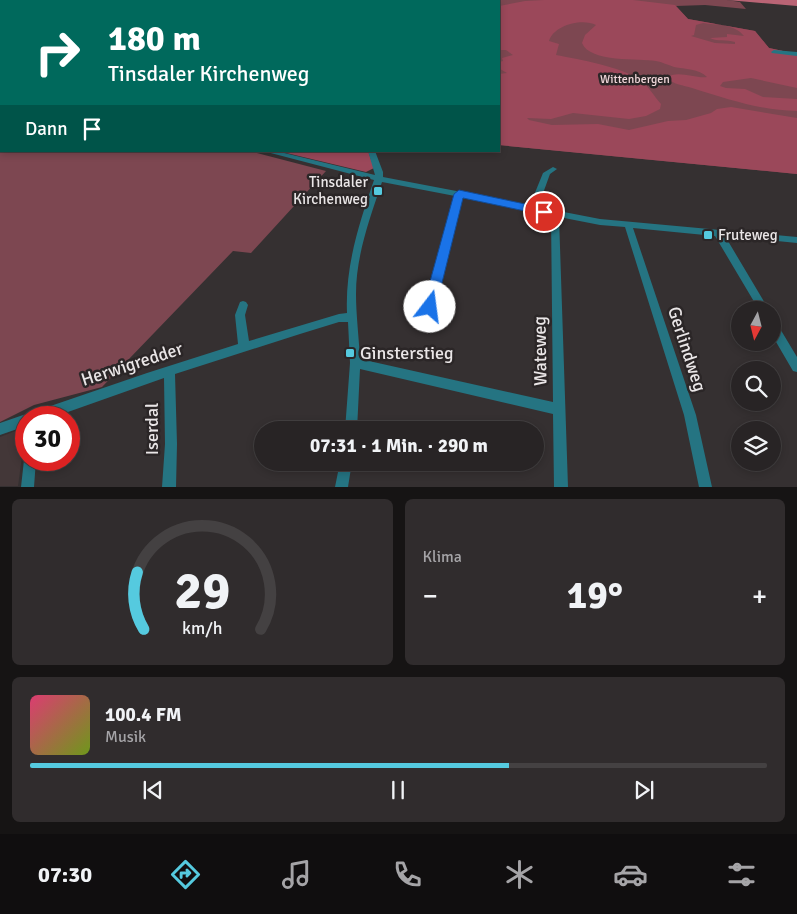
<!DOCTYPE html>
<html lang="de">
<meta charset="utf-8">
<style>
:root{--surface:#282425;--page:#302c2d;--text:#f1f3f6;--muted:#a5a4a7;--line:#444142;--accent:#55cadf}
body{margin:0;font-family:Signika,sans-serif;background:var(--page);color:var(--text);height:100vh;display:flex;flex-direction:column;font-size:19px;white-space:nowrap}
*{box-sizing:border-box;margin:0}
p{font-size:16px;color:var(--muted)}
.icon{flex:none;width:28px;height:28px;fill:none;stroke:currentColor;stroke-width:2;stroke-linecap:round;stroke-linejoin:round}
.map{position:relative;height:487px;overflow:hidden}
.details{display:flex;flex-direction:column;gap:12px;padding:12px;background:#161414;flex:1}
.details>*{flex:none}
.top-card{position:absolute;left:0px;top:0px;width:500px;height:152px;box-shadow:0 2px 8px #0003,0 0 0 1px var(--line);background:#00695c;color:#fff;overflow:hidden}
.needle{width:32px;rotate:187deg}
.tools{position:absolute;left:731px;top:301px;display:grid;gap:10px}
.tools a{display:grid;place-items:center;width:50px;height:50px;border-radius:50%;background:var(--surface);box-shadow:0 2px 8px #0003,0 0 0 1px var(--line);font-size:25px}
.speed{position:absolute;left:15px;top:406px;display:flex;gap:10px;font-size:25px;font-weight:700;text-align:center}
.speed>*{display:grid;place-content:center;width:65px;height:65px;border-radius:50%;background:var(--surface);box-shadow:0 2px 8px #0003,0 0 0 1px var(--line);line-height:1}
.speed .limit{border:8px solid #d22;background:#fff;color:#111}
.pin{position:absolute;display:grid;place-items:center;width:42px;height:42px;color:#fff;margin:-21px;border:2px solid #fff;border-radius:50%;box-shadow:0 1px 5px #0007}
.me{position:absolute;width:55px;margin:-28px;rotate:15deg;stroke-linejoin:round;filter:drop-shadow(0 0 4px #0008)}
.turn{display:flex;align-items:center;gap:18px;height:105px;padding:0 25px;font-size:22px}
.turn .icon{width:65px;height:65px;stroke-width:2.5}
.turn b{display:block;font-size:35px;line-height:42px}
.then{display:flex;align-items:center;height:48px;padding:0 25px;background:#0003;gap:10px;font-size:19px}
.big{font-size:38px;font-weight:700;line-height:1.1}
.details .tile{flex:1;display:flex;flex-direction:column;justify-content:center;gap:8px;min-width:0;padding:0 18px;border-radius:8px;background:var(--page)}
.details .dial{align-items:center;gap:0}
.dial svg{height:130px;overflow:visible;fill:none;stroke:var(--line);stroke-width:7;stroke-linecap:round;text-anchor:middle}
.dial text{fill:var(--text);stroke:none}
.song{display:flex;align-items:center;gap:15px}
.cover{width:60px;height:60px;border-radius:8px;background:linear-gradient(135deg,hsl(340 70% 55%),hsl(80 70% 35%))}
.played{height:5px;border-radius:2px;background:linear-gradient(90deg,var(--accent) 65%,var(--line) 65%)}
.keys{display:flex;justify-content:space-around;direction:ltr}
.heat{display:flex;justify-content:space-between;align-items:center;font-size:28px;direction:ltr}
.details .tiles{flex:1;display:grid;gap:12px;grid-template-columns:1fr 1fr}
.tile:last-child{grid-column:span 2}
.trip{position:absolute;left:254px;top:421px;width:290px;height:50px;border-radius:25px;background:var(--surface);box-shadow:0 2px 8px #0003,0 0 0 1px var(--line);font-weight:700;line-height:50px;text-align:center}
.tabs{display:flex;height:80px;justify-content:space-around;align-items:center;background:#100e0f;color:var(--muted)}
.tabs .icon{width:35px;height:35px}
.tabs .current{color:var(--accent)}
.tabs b{font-size:22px;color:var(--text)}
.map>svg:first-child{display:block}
.built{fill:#433738}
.green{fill:#7d4751}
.forest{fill:#9b485a;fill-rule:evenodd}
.water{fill:#ba6475}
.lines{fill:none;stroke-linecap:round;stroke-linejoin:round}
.minor{fill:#257482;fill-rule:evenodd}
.route{fill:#1a73e8;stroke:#114b97}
.poi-dot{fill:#55cadf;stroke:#2b2627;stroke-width:2}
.labels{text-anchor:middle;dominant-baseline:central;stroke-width:5;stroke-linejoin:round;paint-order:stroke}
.far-park-label{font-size:12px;fill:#f0d7da;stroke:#2b2627}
.poi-label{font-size:15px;fill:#eae6e7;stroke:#2b2627;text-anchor:end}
.near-street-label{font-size:18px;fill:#eae6e7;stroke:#2b2627}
.near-poi-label{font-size:18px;fill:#eae6e7;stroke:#2b2627;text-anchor:start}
</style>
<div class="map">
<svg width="797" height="487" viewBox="0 0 797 487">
<rect width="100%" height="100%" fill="#353031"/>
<path class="built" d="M26 427 18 486H0V437Z"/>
<path class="green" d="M501 0H727L740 2 746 9 705 5 676 6 688 19 755 31 769 48 797 54V174L499 145V6L501 5Z
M0 132 1 151H249L326 171 251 253 233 251 102 387 34 405 0 422Z"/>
<path class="forest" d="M75 0H296L299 1H71Z
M544 0H633L675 5 688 19 755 31 769 48 797 54V88L751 78 723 82 720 86 726 88 745 89 763 97 797 99V111C758 110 728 99 692 88 683 85 674 85 667 78 676 69 696 79 707 77 699 69 685 69 674 67 668 65 662 62 656 61 639 58 590 63 582 43L585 35 596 25C582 18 554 25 549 41L559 44 556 55C577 59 624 67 641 81 649 87 654 96 661 104L660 109 646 116 629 119 573 113 551 119 527 118 529 120 552 125 598 124 629 130 668 121 686 120 711 113 717 109 731 107 797 118V174L499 145V74L507 73 500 69 499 62 503 61 502 58 513 55 506 50H499V6L525 1ZM703 23C716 25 735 24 744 36L727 34V37L710 38C718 42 726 39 735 42V44L715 43 691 36 694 35 696 25Z
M278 151H368L374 168 366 172Z"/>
<path class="water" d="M727 0H797V6Z"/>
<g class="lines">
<path class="minor" d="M297 0H303L304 1H298Z
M0 1H3H1V3H0Z
M0 19H1V21H0Z
M0 32 1 33V35L0 36Z
M774 50 797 52V56L772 53 771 52Z
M0 60H1V64H0Z
M263 151H276L375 175 368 151H375L383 172V177L530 205 543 173 553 167 557 169 550 174 538 207 600 219 797 237V243L725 236 769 310H759L715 236 633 228 696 415 712 487H699L684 415 625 227 600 225 559 217 568 487H554L553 414 360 369 357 430H345L350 363 348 322H339L300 334 175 374 177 444 176 487H162L165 444 164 378 51 418H26V426L0 435V423L26 414 28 415 33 412 147 373 238 344 235 315 240 302 243 301 246 302 248 305 245 315 249 341 339 314 347 313C345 266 359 224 374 180ZM382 182 455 196 430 290 413 298 410 304 413 312C421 315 431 315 435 307L462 198 551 215 553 402 360 359C359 338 356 315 356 294 356 255 370 218 382 182ZM427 300 426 304 420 305V304Z
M772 321 776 322 797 357V372L793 371 772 335Z
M26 455V460H36L34 487H21L24 460Z
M340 462H352L348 487H335Z"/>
</g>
<path class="route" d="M459 190 544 208 549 212 544 215 463 198 436 307 434 310 430 312 425 310 423 307 454 194Z"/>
<g class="poi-dot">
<rect x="373" y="186" width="10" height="10" rx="2.5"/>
<rect x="703" y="230" width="10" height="10" rx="2.5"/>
<rect x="345" y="348" width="10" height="10" rx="2.5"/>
</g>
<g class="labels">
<g class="far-park-label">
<text x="635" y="79">Wittenbergen</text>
</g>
<g class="poi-label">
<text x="368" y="182">Tinsdaler<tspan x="368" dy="17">Kirchenweg</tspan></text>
<text x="718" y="235" text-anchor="start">Fruteweg</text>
</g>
<g class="near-street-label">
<text transform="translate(687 349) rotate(72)">Gerlindweg</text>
<text transform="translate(540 351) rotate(-91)">Wateweg</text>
<text transform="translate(132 364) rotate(-18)">Herwigredder</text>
<text transform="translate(152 429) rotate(-90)">Iserdal</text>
</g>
<g class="near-poi-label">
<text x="360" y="353">Ginsterstieg</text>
</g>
</g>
</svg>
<div class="tools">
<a><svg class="needle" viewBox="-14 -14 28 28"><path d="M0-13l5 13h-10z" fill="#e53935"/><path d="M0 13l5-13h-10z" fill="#a5a4a7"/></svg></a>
<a><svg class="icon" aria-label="search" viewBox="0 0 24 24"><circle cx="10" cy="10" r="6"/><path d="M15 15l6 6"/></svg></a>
<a><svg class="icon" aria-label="layers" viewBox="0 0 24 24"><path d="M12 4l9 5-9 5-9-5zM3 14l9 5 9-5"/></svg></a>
</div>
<div class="speed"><div class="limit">30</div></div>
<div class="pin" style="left:544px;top:212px;background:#d93025"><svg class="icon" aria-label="arrive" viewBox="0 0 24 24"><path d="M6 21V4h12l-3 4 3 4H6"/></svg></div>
<svg class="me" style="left:430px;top:307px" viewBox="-20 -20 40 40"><circle r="19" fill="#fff"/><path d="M0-13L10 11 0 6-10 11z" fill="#1a73e8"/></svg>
<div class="trip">07:31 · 1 Min. · 290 m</div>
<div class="top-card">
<div class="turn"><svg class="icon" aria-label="right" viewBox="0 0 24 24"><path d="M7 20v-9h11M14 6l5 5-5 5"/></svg><div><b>180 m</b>Tinsdaler Kirchenweg</div></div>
<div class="then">Dann<svg class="icon" aria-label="arrive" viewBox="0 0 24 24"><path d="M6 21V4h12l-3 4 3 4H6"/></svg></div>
</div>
</div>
<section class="details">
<div class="tiles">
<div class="tile dial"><svg viewBox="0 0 100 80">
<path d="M14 69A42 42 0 1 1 86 69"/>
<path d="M14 69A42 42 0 0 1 10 34" stroke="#55cadf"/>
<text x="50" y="56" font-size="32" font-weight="700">29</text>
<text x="50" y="72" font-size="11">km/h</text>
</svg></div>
<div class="tile"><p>Klima</p>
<div class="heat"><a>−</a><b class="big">19°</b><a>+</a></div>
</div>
<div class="tile">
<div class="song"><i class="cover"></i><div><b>100.4 FM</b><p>Musik</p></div></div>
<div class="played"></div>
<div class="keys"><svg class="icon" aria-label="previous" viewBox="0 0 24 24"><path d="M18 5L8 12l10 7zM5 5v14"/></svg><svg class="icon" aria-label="pause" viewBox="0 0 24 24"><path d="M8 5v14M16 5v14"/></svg><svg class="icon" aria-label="next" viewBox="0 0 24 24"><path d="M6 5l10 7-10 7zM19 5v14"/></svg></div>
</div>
</div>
</section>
<nav class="tabs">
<b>07:30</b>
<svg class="icon current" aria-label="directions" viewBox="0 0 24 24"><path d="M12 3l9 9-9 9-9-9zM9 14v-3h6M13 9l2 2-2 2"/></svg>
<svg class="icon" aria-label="music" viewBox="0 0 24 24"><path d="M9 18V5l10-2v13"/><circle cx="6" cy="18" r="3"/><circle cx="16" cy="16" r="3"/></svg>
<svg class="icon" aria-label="phone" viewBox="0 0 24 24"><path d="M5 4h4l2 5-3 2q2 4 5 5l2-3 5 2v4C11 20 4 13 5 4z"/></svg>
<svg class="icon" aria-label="climate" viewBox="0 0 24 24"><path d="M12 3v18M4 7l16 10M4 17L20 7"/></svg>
<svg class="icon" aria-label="car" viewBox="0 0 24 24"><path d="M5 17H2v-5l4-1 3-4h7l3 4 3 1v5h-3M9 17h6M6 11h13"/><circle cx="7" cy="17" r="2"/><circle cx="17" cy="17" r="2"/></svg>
<svg class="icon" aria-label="filters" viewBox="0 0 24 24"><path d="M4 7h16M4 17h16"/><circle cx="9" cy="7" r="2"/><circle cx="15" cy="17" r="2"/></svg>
</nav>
